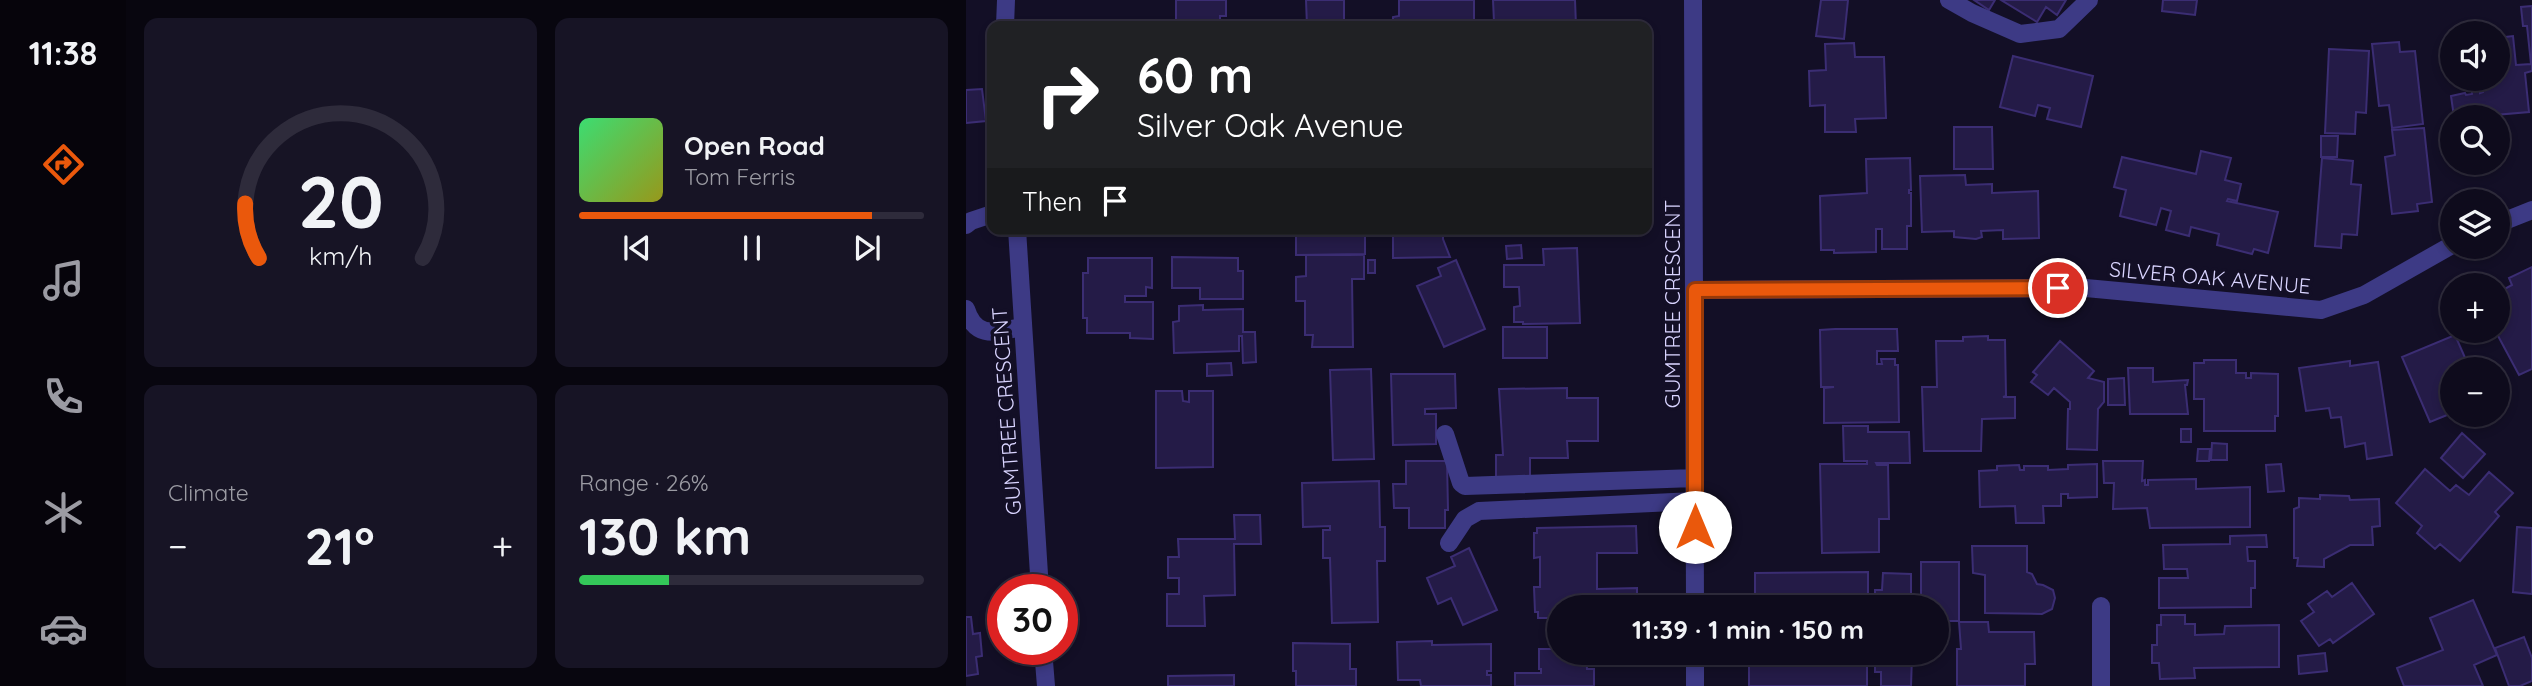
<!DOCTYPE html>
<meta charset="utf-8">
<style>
:root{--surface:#0e0b1c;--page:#171425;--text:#f1f3f6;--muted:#9b9ba3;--line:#2e2b3b;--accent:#ea580c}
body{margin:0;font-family:Quicksand,sans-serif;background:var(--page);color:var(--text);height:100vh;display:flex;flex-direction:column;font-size:26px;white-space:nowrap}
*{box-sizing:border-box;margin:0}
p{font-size:23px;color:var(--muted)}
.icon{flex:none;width:38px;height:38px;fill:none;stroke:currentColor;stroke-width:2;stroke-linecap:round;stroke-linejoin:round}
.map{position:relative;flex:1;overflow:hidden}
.side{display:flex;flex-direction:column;gap:18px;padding:18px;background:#08060f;width:840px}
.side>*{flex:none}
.top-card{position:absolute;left:21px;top:21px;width:665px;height:214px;border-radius:14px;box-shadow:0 4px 10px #0003,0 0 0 2px var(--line);background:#202124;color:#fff;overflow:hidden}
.tools{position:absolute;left:1474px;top:21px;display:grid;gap:14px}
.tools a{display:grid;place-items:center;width:70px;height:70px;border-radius:50%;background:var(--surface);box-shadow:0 4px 10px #0003,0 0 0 2px var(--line);font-size:35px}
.speed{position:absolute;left:21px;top:574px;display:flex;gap:14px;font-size:35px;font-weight:700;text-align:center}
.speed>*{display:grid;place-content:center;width:91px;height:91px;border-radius:50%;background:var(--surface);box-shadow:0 4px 10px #0003,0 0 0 2px var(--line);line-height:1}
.speed .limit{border:10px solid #d22;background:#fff;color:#111}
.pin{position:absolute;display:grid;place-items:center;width:60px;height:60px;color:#fff;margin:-30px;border:4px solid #fff;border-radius:50%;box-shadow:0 2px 7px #0007}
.me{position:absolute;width:77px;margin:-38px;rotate:0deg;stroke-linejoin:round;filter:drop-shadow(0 0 5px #0008)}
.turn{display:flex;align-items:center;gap:24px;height:147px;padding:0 35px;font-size:32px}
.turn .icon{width:91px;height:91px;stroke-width:2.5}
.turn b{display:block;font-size:49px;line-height:60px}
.then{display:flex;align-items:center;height:66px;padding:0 35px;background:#0003;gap:14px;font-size:26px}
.big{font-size:52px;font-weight:800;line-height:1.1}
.side .tile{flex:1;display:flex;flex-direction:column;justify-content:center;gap:10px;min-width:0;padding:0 24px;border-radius:14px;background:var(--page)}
.side .dial{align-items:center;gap:0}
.dial svg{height:182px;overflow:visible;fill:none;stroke:var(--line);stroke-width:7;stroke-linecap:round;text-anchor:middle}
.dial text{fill:var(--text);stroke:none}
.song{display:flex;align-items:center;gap:21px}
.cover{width:84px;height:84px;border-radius:10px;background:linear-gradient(135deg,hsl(140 70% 55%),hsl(60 70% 35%))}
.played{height:7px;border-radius:4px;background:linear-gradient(90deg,var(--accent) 85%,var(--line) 85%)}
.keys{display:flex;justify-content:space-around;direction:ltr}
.heat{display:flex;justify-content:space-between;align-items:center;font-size:38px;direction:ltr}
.charge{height:10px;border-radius:5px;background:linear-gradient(90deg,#34c759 26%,var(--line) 0)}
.side .tiles{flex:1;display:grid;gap:18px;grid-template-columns:repeat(2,1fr)}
.trip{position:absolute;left:581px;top:595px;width:402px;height:70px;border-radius:35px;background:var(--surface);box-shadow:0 4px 10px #0003,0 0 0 2px var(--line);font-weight:800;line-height:70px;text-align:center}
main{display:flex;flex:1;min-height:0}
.menu{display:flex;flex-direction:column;width:126px;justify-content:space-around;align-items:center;background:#06040b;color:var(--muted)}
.menu .icon{width:49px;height:49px}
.menu .current{color:var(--accent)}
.menu b{font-size:32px;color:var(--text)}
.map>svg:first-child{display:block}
.building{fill:#241b47;stroke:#3b2d73;stroke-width:2}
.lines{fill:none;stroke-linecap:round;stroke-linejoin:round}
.minor{stroke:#3d3a85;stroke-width:18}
.route-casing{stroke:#983908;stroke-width:18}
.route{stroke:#ea580c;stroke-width:12}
.labels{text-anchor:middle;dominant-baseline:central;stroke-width:7;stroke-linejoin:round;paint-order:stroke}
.street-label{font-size:21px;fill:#d9d4ff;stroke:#130f26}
</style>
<main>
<nav class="menu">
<b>11:38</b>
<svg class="icon current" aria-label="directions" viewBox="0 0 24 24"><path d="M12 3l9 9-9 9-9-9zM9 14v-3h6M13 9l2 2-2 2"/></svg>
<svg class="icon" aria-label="music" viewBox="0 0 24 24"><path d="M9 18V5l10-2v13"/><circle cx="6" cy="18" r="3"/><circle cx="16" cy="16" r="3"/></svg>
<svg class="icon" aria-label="phone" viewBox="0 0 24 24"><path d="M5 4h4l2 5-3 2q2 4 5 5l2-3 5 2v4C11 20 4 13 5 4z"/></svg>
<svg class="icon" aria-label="climate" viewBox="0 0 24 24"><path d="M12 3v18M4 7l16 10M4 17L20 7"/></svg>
<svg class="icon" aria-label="car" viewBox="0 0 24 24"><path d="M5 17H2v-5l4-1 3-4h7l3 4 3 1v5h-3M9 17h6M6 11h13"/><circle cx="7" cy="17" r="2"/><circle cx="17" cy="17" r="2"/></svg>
</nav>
<section class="side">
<div class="tiles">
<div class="tile dial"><svg viewBox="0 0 100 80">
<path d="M14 69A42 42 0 1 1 86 69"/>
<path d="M14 69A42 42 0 0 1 8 45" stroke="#ea580c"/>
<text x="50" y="56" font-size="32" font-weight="700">20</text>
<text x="50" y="72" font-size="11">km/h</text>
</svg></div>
<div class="tile">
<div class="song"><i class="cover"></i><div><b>Open Road</b><p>Tom Ferris</p></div></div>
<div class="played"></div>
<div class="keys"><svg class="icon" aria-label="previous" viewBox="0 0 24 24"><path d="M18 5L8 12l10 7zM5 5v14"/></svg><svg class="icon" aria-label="pause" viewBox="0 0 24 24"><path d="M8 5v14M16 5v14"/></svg><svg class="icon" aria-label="next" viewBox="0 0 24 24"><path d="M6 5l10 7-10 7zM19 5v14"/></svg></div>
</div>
<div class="tile"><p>Climate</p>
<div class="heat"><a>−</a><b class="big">21°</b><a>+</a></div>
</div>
<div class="tile"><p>Range · 26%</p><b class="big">130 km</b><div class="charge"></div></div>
</div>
</section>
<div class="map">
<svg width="1566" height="686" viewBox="0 0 1566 686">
<rect width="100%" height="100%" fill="#130f26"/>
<path class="building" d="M210 0H260V16H254V26H210Z
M340 0H378V26H341Z
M433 0H508V26H417V24H427V17L433 16Z
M527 0H609L610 26H553V22H528Z
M855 0H882L878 39 850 36Z
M1008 0H1029L1023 10Z
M1035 0H1100L1091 15 1080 7 1071 22Z
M1197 0H1231L1229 15 1196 11Z
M1566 6V71L1559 73 1563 112 1529 115V117H1488L1485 96 1499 93 1500 95 1506 94V90L1514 89V93L1517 92 1516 79H1531V38L1547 36 1550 65 1565 64 1561 26H1557L1555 7Z
M1433 42 1434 52 1449 51 1457 124 1426 128 1423 105 1413 106 1406 44Z
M888 43 889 57H918L920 118 889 119 890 132H859V105L844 106 843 71 860 70 859 44Z
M1363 49 1403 51 1400 113 1390 112 1389 134 1359 133Z
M1047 56 1127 76 1115 127 1081 119 1084 108 1072 105 1069 116 1034 107Z
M16 89 20 121 0 123V90Z
M988 127H1026L1027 169H988Z
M1458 128 1466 202 1451 204 1452 211 1426 214 1419 157 1429 155 1426 130Z
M1355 136H1372L1371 157H1355Z
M1235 151 1265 158 1259 180 1275 184 1271 201 1262 199 1261 201 1312 212 1302 253 1288 249 1286 254 1251 245 1253 234 1225 227 1223 236 1200 230 1205 211 1195 208 1190 225 1154 216 1160 190 1148 187 1156 157 1230 174Z
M944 158 945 190H943V193H945V226H941V249H916V229H910V252L868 253V250H855L854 196 901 193 900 159Z
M1356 158 1387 161 1385 184 1395 185 1391 235 1376 234 1375 248 1349 246Z
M999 175 1000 185 1026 184V193L1072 191 1073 238 1037 239V230L1015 231 1016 237 1010 239 988 237V231L956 232 954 176Z
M330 229H409V230H399V254L330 255Z
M427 229H477V239L484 257 427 258Z
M555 245 556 258 541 259 540 246Z
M611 248 614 323 557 324V322H548V307L554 306 553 287H538V265H578L577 249Z
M340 255H398V279H386L387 347H346L347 335H339V301H330V277L340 276Z
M206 257 272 258V271H277V299H234V288H206Z
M122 258H186V288L180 287V296H159V302H187V339L164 338V333H121V318H117V273H122Z
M402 260H409V273H402Z
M490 260 519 329 478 347 451 286 475 276 472 268Z
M1566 267V369L1553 375 1531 334 1527 331H1531V293L1546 285 1543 278Z
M237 305V310L277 309V332H289L290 362 277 363 276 336H273V351L208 353 207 322 213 321V306Z
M537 327H581V358H537Z
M869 329H931L932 351H911V364H916L915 359H929V365H932L933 422 858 423V388L868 387H855L854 330Z
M1489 335 1504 369H1486V413L1464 422 1436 357Z
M1022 336V340H1039L1040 396 1037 397H1049V418L1016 419 1015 451H958L956 387H971L970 341H997V337Z
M1094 341 1128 371 1122 378 1138 382V402L1132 409 1131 450 1101 449 1102 409H1104V402L1088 388 1082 395 1065 382 1071 375 1067 372Z
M1238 360H1270V373H1280V378H1285V373L1312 374V416H1309V431H1238V399H1228V363H1238Z
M1384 361V366L1412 362 1426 455 1401 459 1399 443 1379 447 1375 417 1365 418 1363 408 1340 411 1333 368Z
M265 363 266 375 241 376V364Z
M1162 368H1187V382L1222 380 1221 385H1219L1222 414H1164Z
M405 369 408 459 367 460 364 370Z
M425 374H489L490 408 459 409V414H470V444L427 445Z
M1158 378 1159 405H1142V379Z
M601 388V398H632V441H601L602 458H564V478L530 479V455H537L533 389Z
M190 391H216L217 401 223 402V391H247V467L190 468Z
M877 426H902V432H943L944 463H910L911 465H922L923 519H913V552L856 553 854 464H901V461H878Z
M1215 429H1225V442H1215Z
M1496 433 1519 454 1497 478 1475 458Z
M1246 443 1261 444V460H1245Z
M1232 449H1244L1243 461H1231Z
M440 461H481L482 510H479V528H443V508H428L427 484H440Z
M1137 461H1177L1176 481 1179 480V485H1182V480L1230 479V489L1284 487V527L1184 528 1181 508 1147 509 1148 483H1138Z
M1131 464V497L1102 498V494H1095V506H1077L1078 523H1050L1049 506 1014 507 1013 471 1031 470V466L1053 465 1054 470H1058V466H1082V470L1102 469V465Z
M1315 464 1318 491 1302 492 1300 465Z
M1459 469 1484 491 1490 485 1503 495 1523 472 1547 493 1529 512 1533 516 1494 561 1474 544 1469 549 1451 533 1456 526 1430 503Z
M413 481 414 527H419V561H411L412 622 366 623 364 558H357V530H364V526L337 527 336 483Z
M1354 495 1383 496 1384 500 1413 499 1414 526 1406 527 1407 545H1384L1358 559V567L1331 566 1332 558H1328V509L1333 507V498L1354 499Z
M268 515H294L295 544H268L269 595 238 596 239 626H201V594H213V578H202V557H213L212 539H269Z
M670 526 671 553H631V589L671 588V607H593V618H572V612H569L568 587H574V557L568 558V533H571V528Z
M1551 527 1566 528V594L1547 592Z
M1300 535 1301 547H1281L1282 561H1289V588H1285V607L1193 608V578H1222L1221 569H1198L1197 545 1264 544V536Z
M1006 546H1061V572L1066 574 1071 584 1077 585 1087 590 1089 598 1086 609 1076 614 1019 613V575L1007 573Z
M503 548 531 610 497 625 485 598 472 604 461 578 489 566 485 557Z
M955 562H993V621H971V607H955Z
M902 572V607H872V602H811V607H789V573Z
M917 573 945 574V597H952V607H909V590H916Z
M1386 583 1408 614 1367 643 1364 639 1353 646 1335 621 1348 612 1342 604 1361 591 1366 597Z
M1507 600 1531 655 1508 665 1517 686H1438L1431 668 1477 650 1464 618Z
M1195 615H1219V624H1229V635L1258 634 1259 626 1313 625V667L1228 668 1229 678 1194 679 1193 663H1186V645H1191V625H1195Z
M0 617H5L7 634 14 633 16 656 10 657 12 674 0 676Z
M993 622H1022L1023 632H1068L1069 664H1059V686H991V649H995Z
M1558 637 1566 658V681L1554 686H1543L1529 648Z
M466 641V645L525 644V671H521V675H525V686H455L454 680H432L431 642Z
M327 643 384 644V669H390V686H330V671H327Z
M573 649H593V653H620L621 669H628V686H549V673H575V669H573Z
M872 653H901V686H783V658H872Z
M909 653H953V656H946L945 686H915V672H909Z
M1359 653 1361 671 1333 674 1332 656Z
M268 675V686H202V676Z"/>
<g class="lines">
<path class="minor" d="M727 0 729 607
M983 0 1006 13 1054 34 1093 29 1123 0
M39 26 40 0
M1531 224 1566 210
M0 225 5 221 26 214
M51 229 74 590
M729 290 1120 288 1355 310 1398 295 1486 245
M0 309C10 341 32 331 57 327
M479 434 495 483 499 486 729 478
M483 543 499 519 513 511 729 501
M77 649 80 686
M729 686V653
M1135 686V606"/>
</g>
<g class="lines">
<defs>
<path id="route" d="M729 527V290L1092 288"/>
</defs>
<use href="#route" class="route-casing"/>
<use href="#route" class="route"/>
</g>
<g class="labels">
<g class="street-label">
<text transform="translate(1244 277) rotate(5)">SILVER OAK AVENUE</text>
<text transform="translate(706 304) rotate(-90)">GUMTREE CRESCENT</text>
<text transform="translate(40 411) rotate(-94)">GUMTREE CRESCENT</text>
</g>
</g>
</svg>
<div class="tools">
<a><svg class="icon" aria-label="sound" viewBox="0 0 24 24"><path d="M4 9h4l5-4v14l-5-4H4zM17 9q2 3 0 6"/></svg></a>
<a><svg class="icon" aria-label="search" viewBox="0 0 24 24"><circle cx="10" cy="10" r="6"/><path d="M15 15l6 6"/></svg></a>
<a><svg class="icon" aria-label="layers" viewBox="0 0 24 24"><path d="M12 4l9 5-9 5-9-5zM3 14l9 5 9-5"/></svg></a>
<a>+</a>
<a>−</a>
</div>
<div class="speed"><div class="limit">30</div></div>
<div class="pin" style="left:1092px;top:288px;background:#d93025"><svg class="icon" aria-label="arrive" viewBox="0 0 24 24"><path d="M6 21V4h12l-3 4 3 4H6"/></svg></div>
<svg class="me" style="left:729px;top:527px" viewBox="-20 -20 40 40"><circle r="19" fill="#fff"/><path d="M0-13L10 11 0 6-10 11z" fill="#ea580c"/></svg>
<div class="trip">11:39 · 1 min · 150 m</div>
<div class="top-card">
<div class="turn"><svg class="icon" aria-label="right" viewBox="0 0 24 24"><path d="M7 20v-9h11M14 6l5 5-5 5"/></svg><div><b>60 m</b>Silver Oak Avenue</div></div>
<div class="then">Then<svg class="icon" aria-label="arrive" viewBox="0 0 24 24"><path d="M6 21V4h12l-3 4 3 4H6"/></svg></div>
</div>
</div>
</main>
